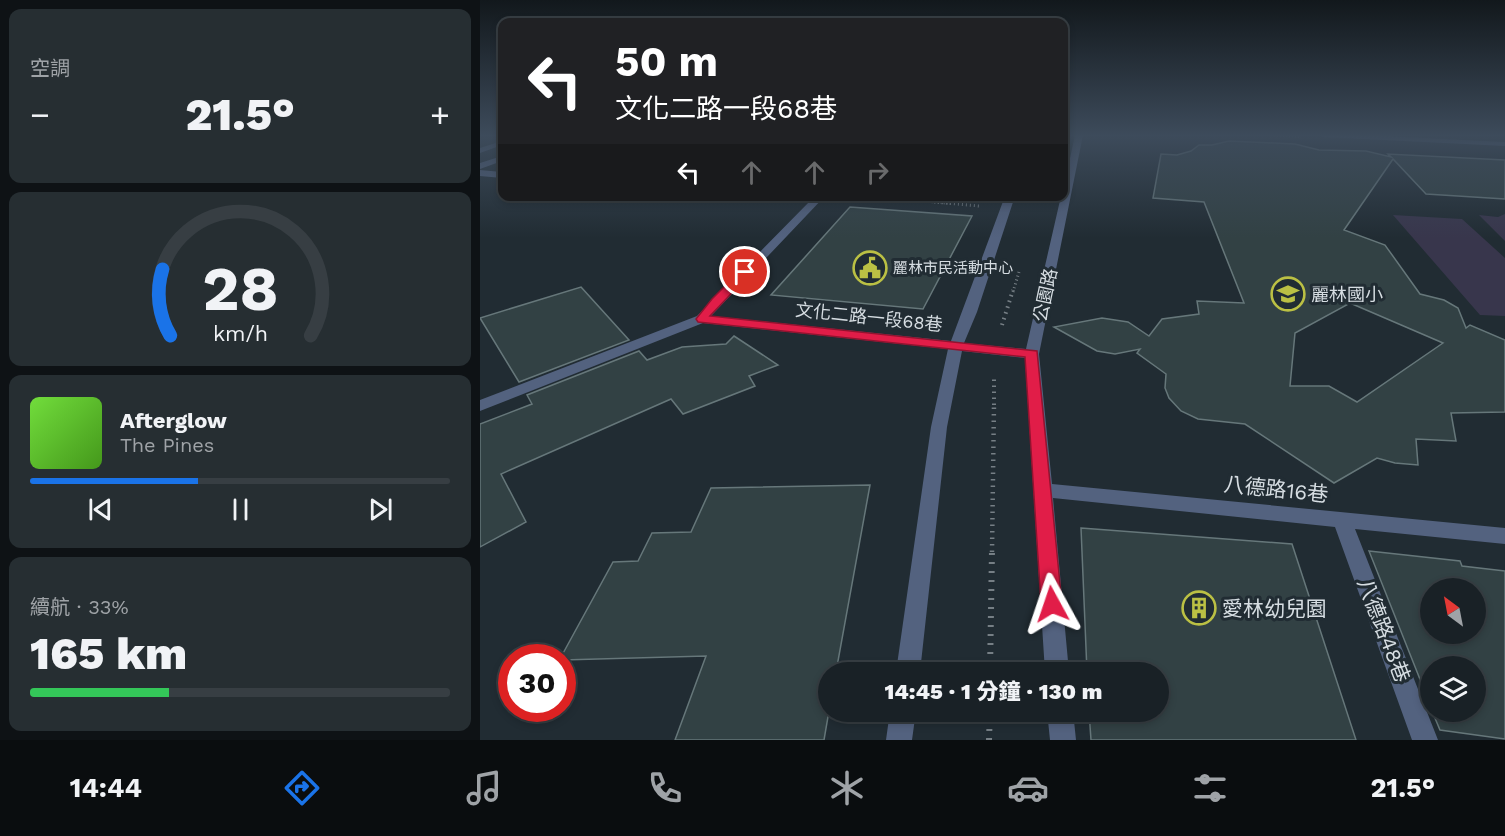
<!DOCTYPE html>
<html lang="zh-TW">
<meta charset="utf-8">
<style>
:root{--surface:#192126;--page:#262e32;--text:#f1f3f6;--muted:#9fa3a7;--line:#373e43;--accent:#1a73e8}
body{margin:0;font-family:"Work Sans","Noto Sans TC",sans-serif;background:var(--page);color:var(--text);height:100vh;display:flex;flex-direction:column;font-size:22px;white-space:nowrap}
*{box-sizing:border-box;margin:0}
p{font-size:20px;color:var(--muted)}
.icon{flex:none;width:33px;height:33px;fill:none;stroke:currentColor;stroke-width:2;stroke-linecap:round;stroke-linejoin:round}
.map{position:relative;flex:1;overflow:hidden}
.panel{display:flex;flex-direction:column;gap:9px;padding:9px;background:#0e1215;width:480px}
.panel>*{flex:none}
.top-card{position:absolute;left:18px;top:18px;width:570px;height:183px;border-radius:12px;box-shadow:0 3px 9px #0003,0 0 0 2px var(--line);background:#202124;color:#fff;overflow:hidden}
.needle{width:39px;rotate:328deg}
.tools{position:absolute;left:940px;top:578px;display:grid;gap:12px}
.tools a{display:grid;place-items:center;width:66px;height:66px;border-radius:50%;background:var(--surface);box-shadow:0 3px 9px #0003,0 0 0 2px var(--line);font-size:30px}
.speed{position:absolute;left:18px;top:644px;display:flex;gap:12px;font-size:30px;font-weight:700;text-align:center}
.speed>*{display:grid;place-content:center;width:78px;height:78px;border-radius:50%;background:var(--surface);box-shadow:0 3px 9px #0003,0 0 0 2px var(--line);line-height:1}
.speed .limit{border:9px solid #d22;background:#fff;color:#111}
.pin{position:absolute;display:grid;place-items:center;width:51px;height:51px;color:#fff;margin:-26px;border:3px solid #fff;border-radius:50%;box-shadow:0 2px 6px #0007}
.me{position:absolute;width:66px;margin:-33px;rotate:355deg;stroke-linejoin:round;filter:drop-shadow(0 0 4px #0008)}
.turn{display:flex;align-items:center;gap:21px;height:126px;padding:0 18px;font-size:27px}
.turn .icon{width:78px;height:78px;stroke-width:2.5}
.turn b{display:block;font-size:42px;line-height:51px}
.lanes{display:flex;align-items:center;height:57px;padding:0 18px;background:#0003;justify-content:center;gap:30px;direction:ltr}
.lanes .off{opacity:.35}
.big{font-size:45px;font-weight:800;line-height:1.1}
.panel .widget{flex:1;display:flex;flex-direction:column;justify-content:center;gap:9px;min-width:0;padding:0 21px;border-radius:12px;background:var(--page)}
.panel .dial{align-items:center;gap:0}
.dial svg{height:156px;overflow:visible;fill:none;stroke:var(--line);stroke-width:7;stroke-linecap:round;text-anchor:middle}
.dial text{fill:var(--text);stroke:none}
.song{display:flex;align-items:center;gap:18px}
.cover{width:72px;height:72px;border-radius:9px;background:linear-gradient(135deg,hsl(100 70% 55%),hsl(100 70% 35%))}
.played{height:6px;border-radius:3px;background:linear-gradient(90deg,var(--accent) 40%,var(--line) 40%)}
.keys{display:flex;justify-content:space-around;direction:ltr}
.heat{display:flex;justify-content:space-between;align-items:center;font-size:33px;direction:ltr}
.charge{height:9px;border-radius:4px;background:linear-gradient(90deg,#34c759 33%,var(--line) 0)}
.trip{position:absolute;left:338px;top:662px;width:351px;height:60px;border-radius:30px;background:var(--surface);box-shadow:0 3px 9px #0003,0 0 0 2px var(--line);font-weight:800;line-height:60px;text-align:center}
.dock{display:flex;height:96px;justify-content:space-around;align-items:center;background:#0a0d0f;color:var(--muted)}
.dock .icon{width:42px;height:42px}
.dock .current{color:var(--accent)}
.dock b{font-size:27px;color:var(--text)}
main{display:flex;flex:1;min-height:0}
.map>svg:first-child{display:block}
.green{fill:#38364c}
.building{fill:#324144;stroke:#66777a;stroke-width:1.5;fill-rule:evenodd}
.lines{fill:none;stroke-linecap:round;stroke-linejoin:round}
.path-far4{stroke:#767f85;stroke-width:2;stroke-dasharray:1 2;stroke-linecap:butt}
.path-far3{stroke:#767f85;stroke-width:3;stroke-dasharray:1 3;stroke-linecap:butt}
.path-far2{stroke:#767f85;stroke-width:4;stroke-dasharray:1.5 4.5;stroke-linecap:butt}
.path-far1{stroke:#767f85;stroke-width:4.5;stroke-dasharray:1.5 5;stroke-linecap:butt}
.path{stroke:#767f85;stroke-width:6;stroke-dasharray:2 7;stroke-linecap:butt}
.minor{fill:#53627f;fill-rule:evenodd}
.route{fill:#e11d48;stroke:#92132f;stroke-width:1.5}
.labels{text-anchor:middle;dominant-baseline:central;stroke-width:6;stroke-linejoin:round;paint-order:stroke}
.far-poi-label{font-size:15px;fill:#d6dde2;stroke:#212c33;text-anchor:start}
.poi-label{font-size:18px;fill:#d6dde2;stroke:#212c33;text-anchor:start}
.street-label{font-size:18px;fill:#d6dde2;stroke:#212c33}
.near-street-label{font-size:21px;fill:#d6dde2;stroke:#212c33}
.near-poi-label{font-size:21px;fill:#d6dde2;stroke:#212c33;text-anchor:start}
</style>
<main>
<section class="panel">
<div class="widget"><p>空調</p>
<div class="heat"><a>−</a><b class="big">21.5°</b><a>+</a></div>
</div>
<div class="widget dial"><svg viewBox="0 0 100 80">
<path d="M14 69A42 42 0 1 1 86 69"/>
<path d="M14 69A42 42 0 0 1 10 35" stroke="#1a73e8"/>
<text x="50" y="56" font-size="32" font-weight="700">28</text>
<text x="50" y="72" font-size="11">km/h</text>
</svg></div>
<div class="widget">
<div class="song"><i class="cover"></i><div><b>Afterglow</b><p>The Pines</p></div></div>
<div class="played"></div>
<div class="keys"><svg class="icon" aria-label="previous" viewBox="0 0 24 24"><path d="M18 5L8 12l10 7zM5 5v14"/></svg><svg class="icon" aria-label="pause" viewBox="0 0 24 24"><path d="M8 5v14M16 5v14"/></svg><svg class="icon" aria-label="next" viewBox="0 0 24 24"><path d="M6 5l10 7-10 7zM19 5v14"/></svg></div>
</div>
<div class="widget"><p>續航 · 33%</p><b class="big">165 km</b><div class="charge"></div></div>
</section>
<div class="map">
<svg width="1025" height="740" viewBox="0 0 1025 740">
<rect width="100%" height="100%" fill="#212c33"/>
<path class="green" d="M1025 214V241L999 215 1018 217Z
M913 215 982 219 1025 258V316L1000 315Z"/>
<path class="building" d="M749 141 815 144 839 150 886 151 911 157 908 154 1025 160V199L946 194 913 159 864 230 905 245 940 294 964 300 978 308 986 328 990 325 1025 340V412L971 413 976 441 936 439 938 465 915 463 897 458 854 483 765 424 718 419 701 411 689 398 685 388 686 374 657 353 660 349 635 354 617 351 574 327 622 318 648 322 669 336 682 319 719 314 717 301 764 303 724 202 673 198 681 154 697 155 711 151 719 145H732ZM870 303 963 343 877 402 849 386H810L815 333Z
M370 207 492 216 443 309 291 295Z
M101 287 149 340 39 382 0 318Z
M254 336 298 365 269 376 275 386 203 414 191 399 21 474 46 522 0 547V424L52 404 47 395 159 351 167 360 202 347 246 344Z
M390 485 356 672H348L349 711 344 740H195L226 656 82 660 81 657 133 562 158 561 172 533 211 532 231 488Z
M601 528 812 544 876 740H611L609 711H678V672H607Z
M889 551 980 561 982 566 1025 571V739L960 730 952 711H996V666H951V707ZM951 588H996V633H951Z"/>
<g class="lines">
<path class="path-far4" d="M788 135 820 137
M383 196 471 204"/>
<path class="path-far3" d="M454 202 499 206
M533 292 539 272"/>
<path class="path-far2" d="M522 325 533 290
M514 405V376"/>
<path class="path-far1" d="M512 552 514 404"/>
<path class="path" d="M510 672 512 550
M509 740 510 711"/>
<path class="minor" d="M595 135H603L559 354 572 484 1025 528V544L875 529 958 740H932L855 527 573 498 589 672H565L545 358 482 351 467 427 440 672H416L451 427 468 349 223 323 0 411V400L217 316 330 201 299 196H345L231 316 471 341 525 196H535L497 312 484 343 546 349 581 196H584V186Z
M839 135H882L1025 142V146L843 137Z
M22 141V145L0 153V148Z
M22 156V161L0 169V163Z
M0 170 22 172V178L0 176Z
M410 711H436L432 740H406Z
M567 711H593L596 740H570Z"/>
</g>
<linearGradient id="sky" x2="0" y2="1"><stop stop-color="#12181c"/><stop offset="0.57" stop-color="#3d4b5b"/><stop offset="1" stop-color="#3d4b5b" stop-opacity="0"/></linearGradient>
<rect width="1025" height="238" fill="url(#sky)"/>
<path class="route" d="M265 269 269 270V275L230 316 557 351 582 604 579 610 572 613 564 610 561 604 545 357 218 322 216 319 232 299 261 270Z"/>
<defs>
<symbol id="civic-ring" viewBox="-11 -11 22 22"><circle r="9.5" fill="#212c33" stroke="#bbc044" stroke-width="1.5"/><path d="M-.6-6.5H3V-4.5H.6V-3L4-1V1h2V6H-6V1h2V-1L-.6-3ZM-1.2 2.5V6h2.4V2.5Z" fill="#bbc044"/></symbol>
<symbol id="school-ring" viewBox="-11 -11 22 22"><circle r="9.5" fill="#212c33" stroke="#bbc044" stroke-width="1.5"/><path d="M0-5L7-2L0 1L-7-2ZM-4 1L0 2.5L4 1V4Q0 6-4 4Z" fill="#bbc044"/></symbol>
<symbol id="building-ring" viewBox="-11 -11 22 22"><circle r="9.5" fill="#212c33" stroke="#bbc044" stroke-width="1.5"/><path d="M-4-6H4V6H1V3H-1V6H-4ZM-2.5-4.3h1.7v1.8h-1.7ZM.8-4.3h1.7v1.8H.8ZM-2.5-1h1.7V.8h-1.7ZM.8-1h1.7V.8H.8Z" fill="#bbc044"/></symbol>
</defs>
<g fill-rule="evenodd">
<use href="#civic-ring" x="371" y="249" width="38" height="38"/>
<use href="#school-ring" x="789" y="275" width="38" height="38"/>
<use href="#building-ring" x="700" y="589" width="38" height="38"/>
</g>
<g class="labels">
<g class="far-poi-label">
<text x="413" y="268">麗林市民活動中心</text>
</g>
<g class="poi-label">
<text x="831" y="294">麗林國小</text>
</g>
<g class="street-label">
<text transform="translate(565 295) rotate(-78)">公園路</text>
<text transform="translate(389 317) rotate(6)">文化二路一段68巷</text>
</g>
<g class="near-street-label">
<text transform="translate(796 489) rotate(6)">八德路16巷</text>
<text transform="translate(904 630) rotate(69)">八德路48巷</text>
</g>
<g class="near-poi-label">
<text x="742" y="608">愛林幼兒園</text>
</g>
</g>
</svg>
<div class="tools">
<a><svg class="needle" viewBox="-14 -14 28 28"><path d="M0-13l5 13h-10z" fill="#e53935"/><path d="M0 13l5-13h-10z" fill="#9fa3a7"/></svg></a>
<a><svg class="icon" aria-label="layers" viewBox="0 0 24 24"><path d="M12 4l9 5-9 5-9-5zM3 14l9 5 9-5"/></svg></a>
</div>
<div class="speed"><div class="limit">30</div></div>
<div class="pin" style="left:265px;top:272px;background:#d93025"><svg class="icon" aria-label="arrive" viewBox="0 0 24 24"><path d="M6 21V4h12l-3 4 3 4H6"/></svg></div>
<svg class="me" style="left:572px;top:604px" viewBox="-20 -20 40 40"><path d="M0-17L14 15 0 8-14 15z" fill="#e11d48" stroke="#fff" stroke-width="4"/></svg>
<div class="trip">14:45 · 1 分鐘 · 130 m</div>
<div class="top-card">
<div class="turn"><svg class="icon" aria-label="left" viewBox="0 0 24 24"><path d="M17 20v-9H6M10 6l-5 5 5 5"/></svg><div><b>50 m</b>文化二路一段68巷</div></div>
<div class="lanes"><svg class="icon" aria-label="left" viewBox="0 0 24 24"><path d="M17 20v-9H6M10 6l-5 5 5 5"/></svg><svg class="icon off" aria-label="ahead" viewBox="0 0 24 24"><path d="M12 20V5M6 11l6-6 6 6"/></svg><svg class="icon off" aria-label="ahead" viewBox="0 0 24 24"><path d="M12 20V5M6 11l6-6 6 6"/></svg><svg class="icon off" aria-label="right" viewBox="0 0 24 24"><path d="M7 20v-9h11M14 6l5 5-5 5"/></svg></div>
</div>
</div>
</main>
<nav class="dock">
<b>14:44</b>
<svg class="icon current" aria-label="directions" viewBox="0 0 24 24"><path d="M12 3l9 9-9 9-9-9zM9 14v-3h6M13 9l2 2-2 2"/></svg>
<svg class="icon" aria-label="music" viewBox="0 0 24 24"><path d="M9 18V5l10-2v13"/><circle cx="6" cy="18" r="3"/><circle cx="16" cy="16" r="3"/></svg>
<svg class="icon" aria-label="phone" viewBox="0 0 24 24"><path d="M5 4h4l2 5-3 2q2 4 5 5l2-3 5 2v4C11 20 4 13 5 4z"/></svg>
<svg class="icon" aria-label="climate" viewBox="0 0 24 24"><path d="M12 3v18M4 7l16 10M4 17L20 7"/></svg>
<svg class="icon" aria-label="car" viewBox="0 0 24 24"><path d="M5 17H2v-5l4-1 3-4h7l3 4 3 1v5h-3M9 17h6M6 11h13"/><circle cx="7" cy="17" r="2"/><circle cx="17" cy="17" r="2"/></svg>
<svg class="icon" aria-label="filters" viewBox="0 0 24 24"><path d="M4 7h16M4 17h16"/><circle cx="9" cy="7" r="2"/><circle cx="15" cy="17" r="2"/></svg>
<b>21.5°</b>
</nav>
